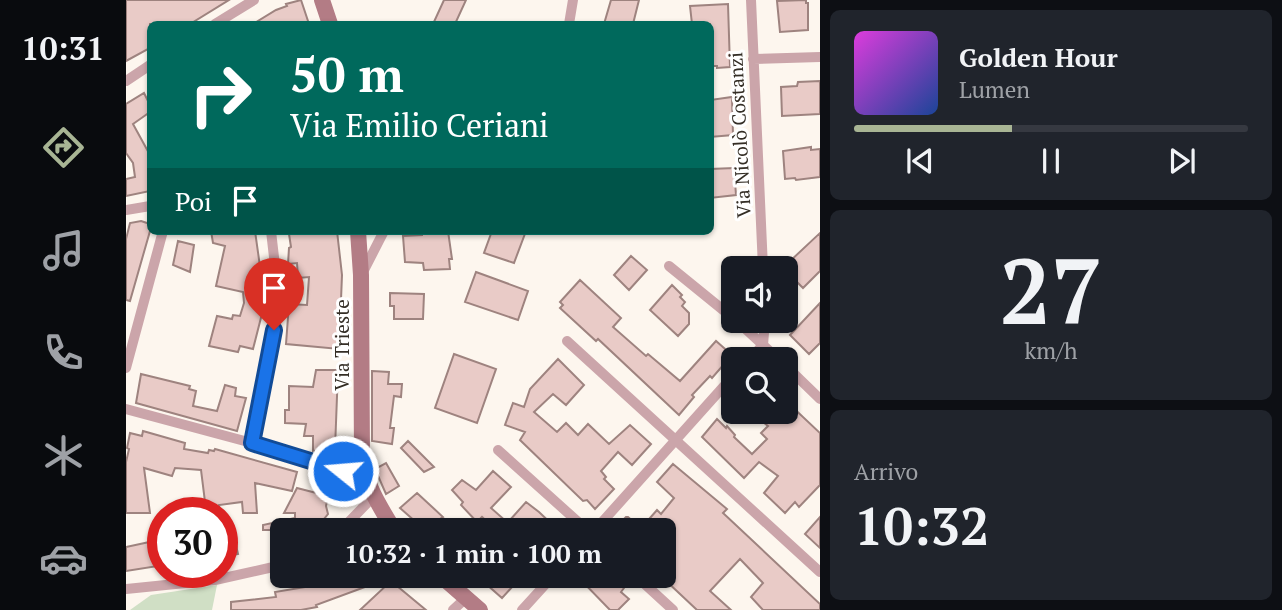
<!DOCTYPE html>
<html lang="it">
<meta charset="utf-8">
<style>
:root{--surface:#171b24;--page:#20242c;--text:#f1f3f6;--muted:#9ea1a6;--line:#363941;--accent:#a8b594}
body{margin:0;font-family:"PT Serif",serif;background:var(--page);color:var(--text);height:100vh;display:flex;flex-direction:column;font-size:26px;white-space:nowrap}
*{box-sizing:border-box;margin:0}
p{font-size:23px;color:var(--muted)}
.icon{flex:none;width:38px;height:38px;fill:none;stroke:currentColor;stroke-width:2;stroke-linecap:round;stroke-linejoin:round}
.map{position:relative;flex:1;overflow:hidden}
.panel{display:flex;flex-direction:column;gap:10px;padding:10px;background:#0d0f14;width:462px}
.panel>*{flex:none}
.banner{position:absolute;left:21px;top:21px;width:567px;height:214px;border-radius:10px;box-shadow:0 2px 5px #0004;background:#00695c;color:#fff;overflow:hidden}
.fabs{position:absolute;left:595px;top:256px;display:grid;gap:14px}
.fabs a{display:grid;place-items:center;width:77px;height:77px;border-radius:10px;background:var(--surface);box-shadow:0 2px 5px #0004;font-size:35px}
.speed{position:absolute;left:21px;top:497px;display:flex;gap:14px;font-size:35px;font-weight:700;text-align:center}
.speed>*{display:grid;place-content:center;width:91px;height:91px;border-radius:50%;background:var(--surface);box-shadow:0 2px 5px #0004;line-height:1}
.speed .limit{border:10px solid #d22;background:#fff;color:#111}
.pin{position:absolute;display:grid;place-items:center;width:60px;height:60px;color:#fff;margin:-72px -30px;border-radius:50% 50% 50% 0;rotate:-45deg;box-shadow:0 0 7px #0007}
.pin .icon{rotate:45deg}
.me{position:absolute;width:77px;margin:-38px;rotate:287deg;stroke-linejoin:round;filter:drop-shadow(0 0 5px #0008)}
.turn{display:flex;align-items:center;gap:24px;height:147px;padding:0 28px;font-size:32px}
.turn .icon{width:91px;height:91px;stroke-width:2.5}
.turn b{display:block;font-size:49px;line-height:60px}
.then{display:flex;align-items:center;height:66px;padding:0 28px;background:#0003;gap:14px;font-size:26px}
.big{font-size:52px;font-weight:600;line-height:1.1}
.panel .tile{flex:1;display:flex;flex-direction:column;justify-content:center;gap:10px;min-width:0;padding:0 24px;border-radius:10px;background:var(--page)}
.panel .dial{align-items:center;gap:0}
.dial b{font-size:91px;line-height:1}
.song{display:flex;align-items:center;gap:21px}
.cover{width:84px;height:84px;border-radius:10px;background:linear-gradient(135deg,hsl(300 70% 55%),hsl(220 70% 35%))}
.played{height:7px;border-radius:4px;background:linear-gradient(90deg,var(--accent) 40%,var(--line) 40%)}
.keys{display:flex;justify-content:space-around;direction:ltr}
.trip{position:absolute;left:144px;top:518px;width:406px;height:70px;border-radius:10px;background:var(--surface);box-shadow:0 2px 5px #0004;font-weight:600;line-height:70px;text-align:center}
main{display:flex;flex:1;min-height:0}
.tab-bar{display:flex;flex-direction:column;width:126px;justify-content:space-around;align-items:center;background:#090b0e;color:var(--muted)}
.tab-bar .icon{width:49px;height:49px}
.tab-bar .current{color:var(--accent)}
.tab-bar b{font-size:32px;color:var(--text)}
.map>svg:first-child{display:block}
.green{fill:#d0dfc5}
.building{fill:#e9cbc7;stroke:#9e837f;stroke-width:2}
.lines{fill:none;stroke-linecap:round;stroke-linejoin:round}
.street{stroke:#cba5aa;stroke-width:10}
.secondary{stroke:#b37c85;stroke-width:16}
.route-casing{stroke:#114b97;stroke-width:18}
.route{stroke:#1a73e8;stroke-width:12}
.labels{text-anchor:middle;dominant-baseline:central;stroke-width:6;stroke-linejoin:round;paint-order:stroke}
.street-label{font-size:19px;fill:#342e26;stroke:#fff}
</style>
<main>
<nav class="tab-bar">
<b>10:31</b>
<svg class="icon current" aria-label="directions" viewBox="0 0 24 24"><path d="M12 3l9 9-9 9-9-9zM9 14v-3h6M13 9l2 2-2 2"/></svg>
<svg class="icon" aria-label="music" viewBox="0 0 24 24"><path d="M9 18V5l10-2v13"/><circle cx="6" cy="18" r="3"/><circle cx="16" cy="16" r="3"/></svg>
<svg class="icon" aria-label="phone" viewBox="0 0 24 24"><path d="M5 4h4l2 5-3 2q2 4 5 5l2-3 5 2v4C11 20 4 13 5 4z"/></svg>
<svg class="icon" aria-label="climate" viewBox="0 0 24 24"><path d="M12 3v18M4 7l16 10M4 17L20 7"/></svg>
<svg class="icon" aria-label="car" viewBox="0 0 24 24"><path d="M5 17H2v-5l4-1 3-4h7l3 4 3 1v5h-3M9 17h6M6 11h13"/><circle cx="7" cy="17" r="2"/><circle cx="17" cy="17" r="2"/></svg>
</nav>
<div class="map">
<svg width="694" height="610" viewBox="0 0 694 610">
<rect width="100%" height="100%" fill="#fdf6ee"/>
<path class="green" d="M91 585 86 610H4L25 595Z"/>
<path class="building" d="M0 0H103L64 24H24V48L0 61Z
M175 0 183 24H127L150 10 161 6 160 4Z
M318 0H340L329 24H307Z
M485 0H513L507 24H478Z
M680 0V3H682V30L654 32 651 1Z
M602 4 604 67 591 68V66H584V24H566L564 6Z
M694 81V114L656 116 655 87 671 86 672 82Z
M18 93 24 105V112L7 124 24 155V191L0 196V179L9 177 7 163 0 153V104Z
M606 97 607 135 584 137V100Z
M685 147V150L694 149V177L670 180 669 178 659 179 657 151Z
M608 168 610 195 584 198V169Z
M15 221 24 224V231L4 301 0 300V239L4 223Z
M85 231H129L139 302 127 349 114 346 112 352 83 346 91 316 106 319 107 315 114 316 118 303 117 292 90 286 99 246 87 243Z
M183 231H211L216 275 213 349 160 344 163 304 181 305 183 277 172 278 171 263 162 264 163 248 165 247 163 234Z
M296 231H322L326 259H323L324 269 298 270 297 263 279 262 277 236 296 235Z
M366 231H400L388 263 358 253Z
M694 233V271L677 288 663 274 665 273 662 270 665 266 662 263Z
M52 241 68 245 64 272 47 265Z
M505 256 521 270 503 290 488 275Z
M350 272 402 291 392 320 339 302Z
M454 280 495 318 487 327 520 356 522 354 554 381 590 341 606 355 586 378 584 376 566 395 568 397 553 415 472 339 470 341 434 308 437 305 434 302Z
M546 285 556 295 554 297 559 302 556 306 563 313V324L552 336 524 310Z
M264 293 298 294 297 319H268V306H264Z
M694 303V343L683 354 664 335Z
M328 354 370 369 351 423 309 408Z
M432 359 458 385 440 405 427 394 408 412 431 432 440 423 452 435 462 424 483 444 504 425 525 444 506 465 492 452 475 471 480 477 478 479 488 489 469 509 461 500 457 501 394 440 399 432 379 425 387 403 398 407 404 389Z
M190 370H212L209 449 187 451V436H178L180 424 159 423V410H163V386L187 387Z
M246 371 263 372 262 384H276L275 397 268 396 264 428H268L266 444 246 441Z
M15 374 64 386 63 389 70 391 67 406 91 411 99 385 110 388 109 396 120 398 111 431 10 403Z
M660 401 694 433V485L673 507 669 502 659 513 638 493 652 476 633 462 618 478 576 437 591 419 600 428 601 426 609 435 608 437 626 454 641 439 635 433 642 426 623 411H660Z
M17 431 59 443 58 449 82 453 83 450 88 451 89 449 171 472 166 491 129 483 131 513H117L116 502 93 505 94 513H51L50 506 79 502 75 470 49 468 46 476 18 468 24 513H0V462L3 449 1 448 4 433 16 436Z
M282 441 308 467 298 472 275 448Z
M260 463 273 486 260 494 249 469Z
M547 464 601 509 597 513 694 604V610H637L625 597 637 583 614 559 584 591 605 610H571L537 578V530L524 518 531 510 535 514 548 498 531 482Z
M367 471 385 487 365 508 390 530H370L356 517 351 522 335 505 337 502 326 490 336 480 350 490Z
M171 488 202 496 200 506 202 514 198 519 200 530H156V557L150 558 145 530H137V525L169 518V513H158Z
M291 493 317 517 314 519 318 523 309 530H299L274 508Z
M400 502 413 512 432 530H395L384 520Z
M500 517H502L517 530H487Z
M694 517V548L679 534Z
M107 532 112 554 96 557V534Z
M28 541 32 566 0 571V547Z
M222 576 266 577 190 605 191 607 175 610H105V602L150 597 149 592 197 584Z
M351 576H396L376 598Z
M451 576H484L498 588 495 592 503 599 492 610H484Z
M265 581 300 610H234Z"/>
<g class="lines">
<path class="street" d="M625 0 637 268
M89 24 128 0
M443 24 447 0
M627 59 694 57
M0 81 24 65
M0 210 24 206
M543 266 607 318
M237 272 258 231
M610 320 652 359
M441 341 694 572
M624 359 637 345 639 320
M660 366 694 399
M0 368 37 231
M0 409 126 443 239 479
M126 443 146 349 152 292 145 231
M372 450 461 530
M215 530 247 497
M469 530 607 376
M510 576 547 610
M0 589 89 580 156 565
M327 610 340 598
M396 610 427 576"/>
<path class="secondary" d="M196 0 204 24
M232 231 235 275 236 460C241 487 254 507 268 530
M315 576 354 610"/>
</g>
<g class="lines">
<defs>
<path id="route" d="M148 330 126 443 217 471"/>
</defs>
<use href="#route" class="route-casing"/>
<use href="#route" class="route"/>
</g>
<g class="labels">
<g class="street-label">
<text transform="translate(613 135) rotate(-93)">Via Nicolò Costanzi</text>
<text transform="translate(215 345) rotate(-90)">Via Trieste</text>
</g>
</g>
</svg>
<div class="fabs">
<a><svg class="icon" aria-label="sound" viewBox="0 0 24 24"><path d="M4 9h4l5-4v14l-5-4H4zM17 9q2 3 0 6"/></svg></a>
<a><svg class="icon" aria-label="search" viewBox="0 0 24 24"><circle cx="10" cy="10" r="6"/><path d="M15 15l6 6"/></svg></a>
</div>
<div class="speed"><div class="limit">30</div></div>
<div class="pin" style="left:148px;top:330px;background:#d93025"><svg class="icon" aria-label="arrive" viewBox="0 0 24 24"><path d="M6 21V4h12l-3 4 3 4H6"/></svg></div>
<svg class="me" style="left:217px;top:471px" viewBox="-20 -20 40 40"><circle r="17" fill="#1a73e8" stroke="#fff" stroke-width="3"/><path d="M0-11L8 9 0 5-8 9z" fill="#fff"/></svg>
<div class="trip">10:32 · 1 min · 100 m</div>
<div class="banner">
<div class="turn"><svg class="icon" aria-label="right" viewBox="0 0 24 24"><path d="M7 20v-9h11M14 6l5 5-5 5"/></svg><div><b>50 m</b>Via Emilio Ceriani</div></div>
<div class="then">Poi<svg class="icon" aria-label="arrive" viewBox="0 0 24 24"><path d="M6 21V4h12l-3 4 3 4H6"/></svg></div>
</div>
</div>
<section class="panel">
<div class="tile">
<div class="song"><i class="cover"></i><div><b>Golden Hour</b><p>Lumen</p></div></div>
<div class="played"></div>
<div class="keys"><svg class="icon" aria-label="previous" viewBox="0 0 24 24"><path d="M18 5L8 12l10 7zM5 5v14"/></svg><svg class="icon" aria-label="pause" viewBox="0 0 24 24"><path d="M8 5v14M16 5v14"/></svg><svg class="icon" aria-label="next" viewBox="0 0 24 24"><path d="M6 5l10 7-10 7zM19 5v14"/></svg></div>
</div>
<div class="tile dial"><b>27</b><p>km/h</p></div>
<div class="tile"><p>Arrivo</p><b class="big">10:32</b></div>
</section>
</main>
